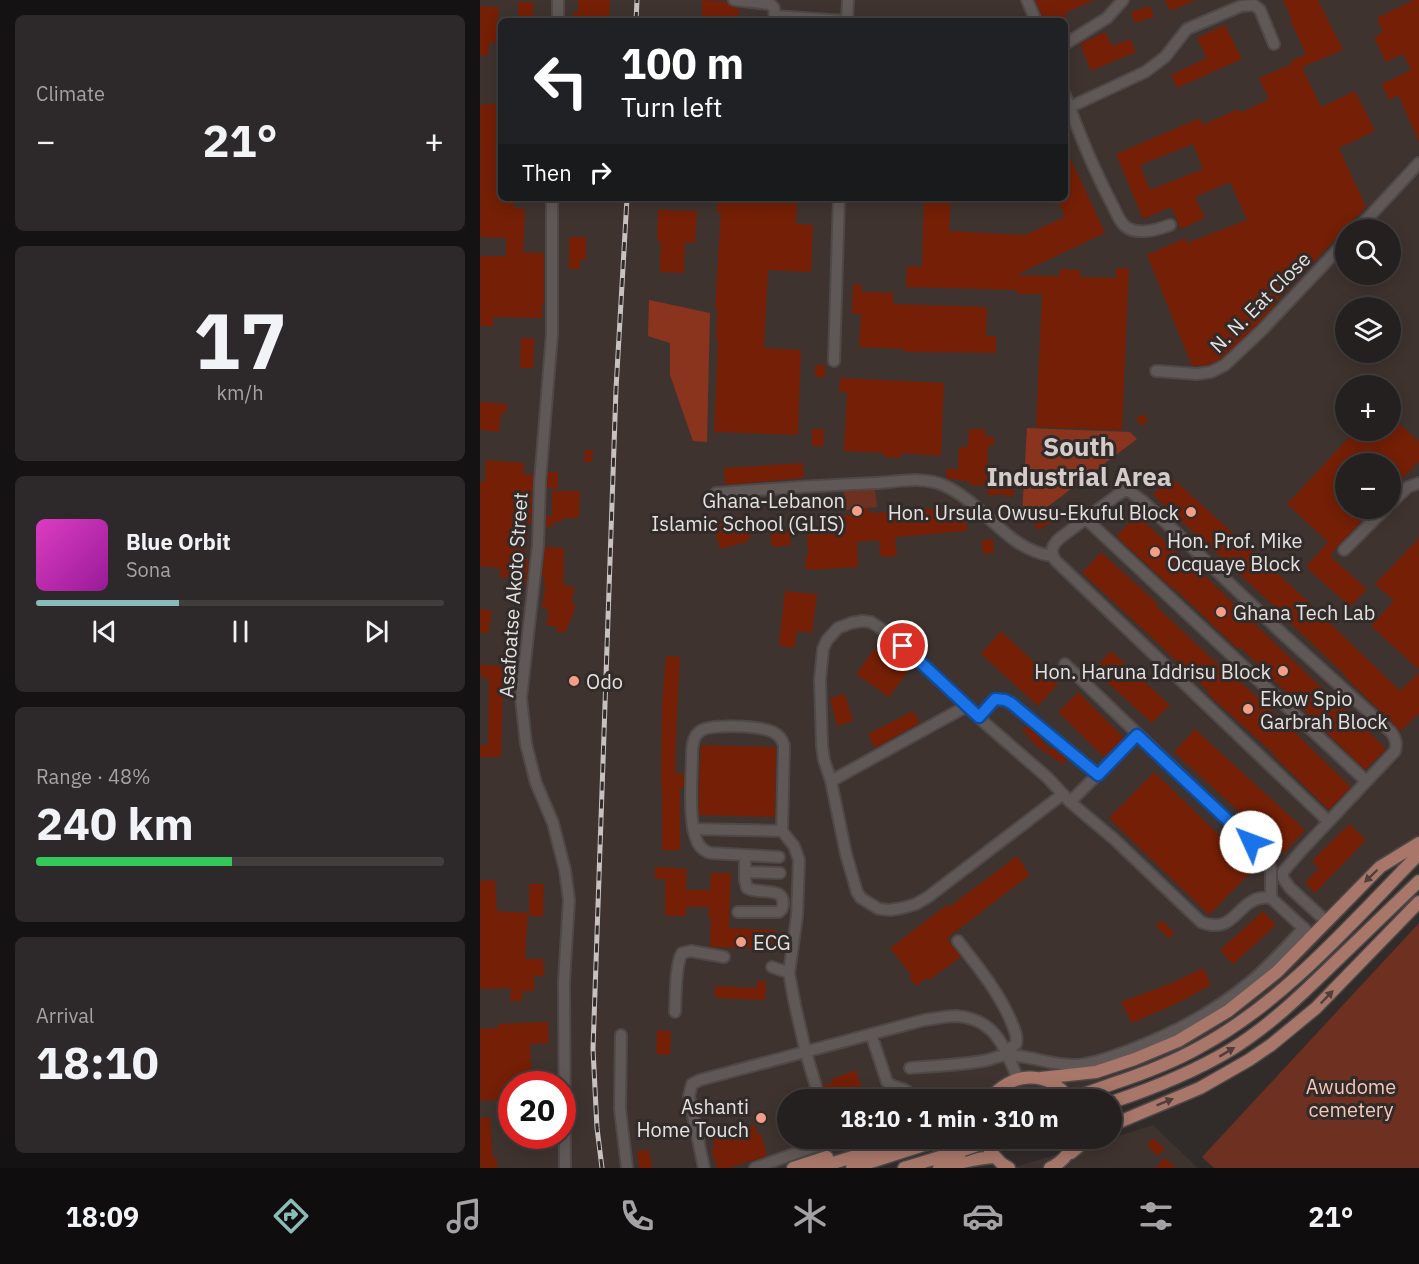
<!DOCTYPE html>
<meta charset="utf-8">
<style>
:root{--surface:#252020;--page:#2d2829;--text:#f1f3f6;--muted:#a3a3a5;--line:#423e3e;--accent:#8bbbb9}
body{margin:0;font-family:"IBM Plex Sans",sans-serif;background:var(--page);color:var(--text);height:100vh;display:flex;flex-direction:column;font-size:22px;white-space:nowrap}
*{box-sizing:border-box;margin:0}
p{font-size:20px;color:var(--muted)}
.icon{flex:none;width:33px;height:33px;fill:none;stroke:currentColor;stroke-width:2;stroke-linecap:round;stroke-linejoin:round}
.map{position:relative;flex:1;overflow:hidden}
.details{display:flex;flex-direction:column;gap:15px;padding:15px;background:#141212;width:480px}
.details>*{flex:none}
.hud{position:absolute;left:18px;top:18px;width:570px;height:183px;border-radius:9px;box-shadow:0 3px 15px #0003,0 0 0 2px var(--line);background:#202124;color:#fff;overflow:hidden}
.tools{position:absolute;left:855px;top:219px;display:grid;gap:12px}
.tools a{display:grid;place-items:center;width:66px;height:66px;border-radius:50%;background:var(--surface);box-shadow:0 3px 15px #0003,0 0 0 2px var(--line);font-size:30px}
.speed{position:absolute;left:18px;top:1071px;display:flex;gap:12px;font-size:30px;font-weight:700;text-align:center}
.speed>*{display:grid;place-content:center;width:78px;height:78px;border-radius:50%;background:var(--surface);box-shadow:0 3px 15px #0003,0 0 0 2px var(--line);line-height:1}
.speed .limit{border:9px solid #d22;background:#fff;color:#111}
.pin{position:absolute;display:grid;place-items:center;width:51px;height:51px;color:#fff;margin:-26px;border:3px solid #fff;border-radius:50%;box-shadow:0 2px 6px #0007}
.me{position:absolute;width:66px;margin:-33px;rotate:313deg;stroke-linejoin:round;filter:drop-shadow(0 0 4px #0008)}
.turn{display:flex;align-items:center;gap:21px;height:126px;padding:0 24px;font-size:27px}
.turn .icon{width:78px;height:78px;stroke-width:2.5}
.turn b{display:block;font-size:42px;line-height:51px}
.then{display:flex;align-items:center;height:57px;padding:0 24px;background:#0003;gap:12px;font-size:22px}
.big{font-size:45px;font-weight:800;line-height:1.1}
.details .widget{flex:1;display:flex;flex-direction:column;justify-content:center;gap:9px;min-width:0;padding:0 21px;border-radius:9px;background:var(--page)}
.details .dial{align-items:center;gap:0}
.dial b{font-size:78px;line-height:1}
.song{display:flex;align-items:center;gap:18px}
.cover{width:72px;height:72px;border-radius:9px;background:linear-gradient(135deg,hsl(310 70% 55%),hsl(300 70% 35%))}
.played{height:6px;border-radius:3px;background:linear-gradient(90deg,var(--accent) 35%,var(--line) 35%)}
.keys{display:flex;justify-content:space-around;direction:ltr}
.heat{display:flex;justify-content:space-between;align-items:center;font-size:33px;direction:ltr}
.charge{height:9px;border-radius:4px;background:linear-gradient(90deg,#34c759 48%,var(--line) 0)}
.trip{position:absolute;left:297px;top:1089px;width:345px;height:60px;border-radius:30px;background:var(--surface);box-shadow:0 3px 15px #0003,0 0 0 2px var(--line);font-weight:800;line-height:60px;text-align:center}
.tab-bar{display:flex;height:96px;justify-content:space-around;align-items:center;background:#0f0d0d;color:var(--muted)}
.tab-bar .icon{width:42px;height:42px}
.tab-bar .on{color:var(--accent)}
.tab-bar b{font-size:27px;color:var(--text)}
main{display:flex;flex:1;min-height:0}
.map>svg:first-child{display:block}
.built{fill:#3f332f;fill-rule:evenodd}
.green{fill:#6d3021}
.forest{fill:#8a341e}
.building{fill:#741f06;fill-rule:evenodd}
.lines{fill:none;stroke-linecap:round;stroke-linejoin:round}
.minor-casing{stroke:#4e4948;stroke-width:14}
.major-casing{stroke:#4e4948;stroke-width:15}
.minor{stroke:#5f5856;stroke-width:10}
.major{stroke:#a8776a;stroke-width:12}
.rail-casing{stroke:#c7c2c1;stroke-width:5}
.rail{stroke:#312b2a;stroke-width:3;stroke-dasharray:9;stroke-linecap:butt}
.major-bridge-casing{stroke:#4e4948;stroke-width:15;stroke-linecap:butt}
.major-bridge{stroke:#a8776a;stroke-width:12}
.oneway{fill:#4f3e3a}
.route-casing{stroke:#114b97;stroke-width:15}
.route{stroke:#1a73e8;stroke-width:10}
.poi-dot{fill:#f49e88;stroke:#312b2a;stroke-width:2}
.labels{text-anchor:middle;dominant-baseline:central;stroke-width:6;stroke-linejoin:round;paint-order:stroke}
.street-label{font-size:20px;fill:#e5e1e0;stroke:#312b2a}
.poi-label{font-size:20px;fill:#e5e1e0;stroke:#312b2a;text-anchor:start}
.park-label{font-size:20px;fill:#f8c6b8;stroke:#312b2a}
.district-label{font-size:26px;font-weight:bold;fill:#d5ccca;stroke:#312b2a}
</style>
<main>
<section class="details">
<div class="widget"><p>Climate</p>
<div class="heat"><a>−</a><b class="big">21°</b><a>+</a></div>
</div>
<div class="widget dial"><b>17</b><p>km/h</p></div>
<div class="widget">
<div class="song"><i class="cover"></i><div><b>Blue Orbit</b><p>Sona</p></div></div>
<div class="played"></div>
<div class="keys"><svg class="icon" aria-label="previous" viewBox="0 0 24 24"><path d="M18 5L8 12l10 7zM5 5v14"/></svg><svg class="icon" aria-label="pause" viewBox="0 0 24 24"><path d="M8 5v14M16 5v14"/></svg><svg class="icon" aria-label="next" viewBox="0 0 24 24"><path d="M6 5l10 7-10 7zM19 5v14"/></svg></div>
</div>
<div class="widget"><p>Range · 48%</p><b class="big">240 km</b><div class="charge"></div></div>
<div class="widget"><p>Arrival</p><b class="big">18:10</b></div>
</section>
<div class="map">
<svg width="939" height="1168" viewBox="0 0 939 1168">
<rect width="100%" height="100%" fill="#312b2a"/>
<path class="built" d="M0 0H939V837L796 987 712 1046 577 1099 308 1100V1138L454 1139 361 1168H0ZM21 21H585V198H21ZM866 230H910V274H866ZM866 308H910V352H866ZM866 386H910V430H866ZM866 464H910V508H866ZM32 1084H82V1136H32Z
M673 1125 718 1168H532L632 1138Z"/>
<path class="green" d="M395 488 397 507 366 510 364 491Z
M939 923V1168H734L722 1157Z"/>
<path class="forest" d="M169 300 230 313 227 442 213 441 190 375V343L168 336Z
M547 428 650 432 657 439 550 520 542 516Z"/>
<path class="building" d="M98 0H130L129 21H93V12H98Z
M222 0 247 2 250 6 259 8 258 21H222Z
M555 0H614L585 13 587 19 581 21H575L574 18 569 20 568 16 563 18Z
M685 0H716L690 11Z
M803 0H838L863 50 822 67 841 107 875 91 895 131 859 148 886 207 795 303 796 304 778 324 741 359 729 365 712 366 667 255 705 238 707 243 767 220 750 182 715 197 725 218 701 229 691 207 663 219 636 154 720 118 723 125 758 109 760 113 789 99 779 78 812 64 811 61 826 54 810 20 812 19ZM713 144 723 169 670 190 660 165Z
M934 0H939V142L918 95 909 100 902 84 931 70 923 54 906 62 894 37 903 32 897 18Z
M38 2H53V21H38Z
M0 6 19 7 16 43H9L8 56 0 55Z
M670 6 674 17 655 23 651 12Z
M745 25 762 59 697 88 691 75 727 58 717 38Z
M625 32 632 46 650 39 656 52 611 71 600 44Z
M21 103V198H34V208L45 209 43 252 64 253V304L62 303V318L13 317V326H0V256H26V238L0 237V105Z
M585 147 625 233 536 275 579 276 580 269 601 270 600 277 636 278V268H649L642 430 556 427 562 294H537V290L426 287 427 266 442 267 444 198H471L469 231 545 235 585 217 577 198H585Z
M238 198H317L316 224 333 225 331 272 288 270 284 348 321 350 318 435 234 432 238 339H236L237 309 235 308 241 213H237Z
M178 210 217 211 215 243 205 242 204 273 180 272 181 241H177Z
M93 237H106V260H100V269H89V238Z
M373 284 382 285V292L413 293V304L507 307 506 336H516V353L424 352V349L379 347 381 314H372Z
M41 338H54L53 368H40Z
M335 365H345V377H335Z
M360 378 464 383 461 456 421 453V458L404 457V453L364 451 367 392H359Z
M0 402 27 404 26 413H21L19 432 0 430Z
M664 414 668 421 661 426 656 418Z
M910 415 939 442V461L910 491V464H866V508H894L859 545 850 556 887 589 870 607 826 567 848 542 807 504 876 430H910Z
M332 429H344L343 447 332 446Z
M489 429H505V436L514 437V446L508 445 507 477 533 475 534 496 526 497 525 494 508 496 507 485 491 486 490 482 466 478 467 468 478 470 479 447H487L488 446Z
M105 450H113L112 462H104Z
M6 460 44 463 43 474H53L51 524H48V538H45V558H49L46 585H42V591L32 592V578L19 577 20 568 0 566V482L5 481Z
M323 463 324 478 245 485 244 468Z
M68 472H78V488H67Z
M690 476 821 595 920 691 939 672V713L921 731 865 677 866 676 802 615 803 614 673 495Z
M72 491H100L99 518H82V522H73V527H66V516H72Z
M483 506 485 508 487 531 416 537 415 539 417 556 403 557V556H400L399 540 377 542 378 567 326 570 325 557H328L327 530 355 529 354 516 375 514 380 510 384 509H387L392 513Z
M565 514 570 523 559 530 553 522Z
M657 515 722 576 723 574 850 696 851 695 906 749 885 770 760 647 758 649 694 588 693 589 636 536Z
M260 516V517L265 516 271 538 267 539V542L240 549 233 523Z
M309 529 311 545 292 547 290 530Z
M939 538V670L891 626 914 601 895 584Z
M513 539 514 553 503 554 502 540Z
M65 547 84 548 83 584 95 588 91 604H96L93 614 85 633 76 631 77 627 66 625 69 610 62 608 65 589 64 577H62Z
M621 552 678 604 676 606 747 673 749 671 807 725 871 787 849 810 794 756 795 755 728 694 729 692 666 632 602 573Z
M305 591 337 594 332 633 317 631 314 648 299 646Z
M0 609 12 611 8 634 0 632Z
M521 631 578 684 558 706 501 654Z
M395 648 428 671 409 697 376 674Z
M631 651 690 705 672 723 614 670Z
M23 656H38L37 668H33V675H28V683H23L21 757H0V745H8L9 679H3V675H0V665L23 666Z
M186 656 200 657 197 711 195 773 204 774V788H200V850H182V787H181L182 704Z
M598 692 644 738 624 757 578 712Z
M365 694 373 721 357 726 350 698Z
M433 711 440 723 395 748 388 734Z
M547 726 556 733 569 750 572 747 587 759 583 764 556 746 542 729Z
M715 729 825 830 804 853 694 752Z
M221 745 296 747 295 817 219 815V787Z
M674 772 774 869 729 915 629 818Z
M869 824 886 840 835 893 825 883 839 868 832 861Z
M537 856 550 875 467 938 481 957 449 980 447 978 436 986 429 977 431 975 410 948 467 905 469 907Z
M175 867 207 869 206 890H230L231 873H251L249 928 296 930V949L230 947 231 917H228L229 907H206V916H185V879H175Z
M15 880 17 911 48 913 45 959H63L64 976H54V991H42V1001H30L31 988 0 989V881Z
M49 884H64L63 917 49 916Z
M783 911 796 925 753 964 740 950Z
M681 920 694 932 689 939 676 926Z
M723 968 731 985 700 1002 652 1023 641 1002 692 983Z
M277 981H286L285 1000 235 998V986L277 988Z
M68 1022 69 1043 50 1044 52 1084H32V1133H27L21 1100 0 1101V1029L18 1028V1024Z
M177 1030 191 1031 190 1055 176 1054Z
M376 1070 382 1090 393 1086 398 1100H361L357 1089 346 1094 343 1085 353 1082 352 1079Z
M318 1090 321 1100H310L308 1092Z
M10 1117 13 1158H17V1168H0V1118Z
M275 1125 278 1135 281 1134 287 1156 248 1168H237L231 1148 235 1147 232 1137Z
M673 1138 685 1149 678 1156 667 1145Z
M169 1150 172 1168H159L157 1151Z
M685 1158 696 1168H675Z"/>
<g class="lines">
<defs>
<path id="minor" d="M254 0 290 4 294 8 295 21
M547 0 556 21
M295 16 364 21
M78 21V0
M367 21 368 0
M585 44 627 18 643 0
M585 95C598 131 615 172 633 206 636 212 639 221 645 226 657 236 677 230 690 225
M590 107 665 72 685 57 707 29 761 6 774 5 780 10 794 44
M72 198V334L60 481 58 545 41 698 46 744 56 783 73 823 85 870 89 900 84 982 85 1168
M877 230 939 163
M354 361 359 198
M676 371 717 374 731 372 745 365 783 329 866 241
M236 493C289 489 342 485 396 483 417 482 443 476 463 485 505 503 525 549 572 556
M910 504 928 487 939 483
M606 519 886 781
M864 550 906 508
M585 664 786 857 791 870V898
M499 717 515 699 525 700 531 703 618 775
M351 781 487 706
M583 794 448 897 436 904 422 908 410 910 399 909 389 903 381 898 377 892 366 854 351 781 344 760 342 746 340 680 343 649 347 640 358 628 371 623 382 621 391 622 411 635 507 725 568 778 590 802 634 839 721 922C758 937 757 893 791 898L832 936
M590 802 657 735
M213 829 302 831 314 846 319 860 317 916 309 973 315 1005 326 1053 340 1100
M265 855 299 857
M265 872 300 873
M258 912H299C303 908 302 910 303 904 304 886 280 895 267 888L265 880V855L231 853C226 852 222 849 219 845 207 826 212 776 212 753 212 746 213 737 219 732 230 723 280 726 293 732 299 735 302 739 304 745L302 831
M846 921 810 888 803 878V872L821 851 915 751C917 743 916 739 911 732L805 636 664 502 649 491H644L636 496 580 538C572 545 569 552 576 561L848 821
M478 941C498 967 518 991 531 1021 534 1029 538 1036 536 1044L526 1051
M292 967 309 973
M195 1012C196 997 195 965 202 953L211 951 244 957
M391 1034 407 1082C417 1092 424 1083 435 1100
M141 1035 140 1109 147 1168
M430 1068C454 1066 478 1065 503 1061 511 1060 521 1054 529 1055 552 1056 574 1066 597 1065 615 1064 633 1056 650 1050 692 1034 734 1012 769 983 789 967 806 947 824 928
M224 1168 209 1096 212 1084 220 1080 444 1020C454 1019 466 1016 476 1016 516 1019 524 1047 538 1079
M275 1168 344 1143 345 1138"/>
<path id="major" d="M561 1078 616 1072 655 1059 698 1041 748 1011 797 972 900 867 939 843
M632 1084C662 1074 692 1063 720 1047 805 1001 872 922 939 854
M509 1100C531 1071 569 1069 590 1100
M632 1102C674 1088 714 1072 752 1049 789 1026 819 997 850 967 880 938 909 910 939 881
M632 1125 720 1088 769 1060 791 1045 836 1008 939 902
M510 1151 521 1163 529 1168
M591 1153 609 1138
M313 1168 347 1157
M337 1168 434 1138
M372 1168 466 1138
M424 1168 483 1150
M459 1168C478 1163 495 1158 515 1157
M570 1168C583 1162 591 1152 596 1138"/>
</defs>
<use href="#minor" class="minor-casing"/>
<use href="#major" class="major-casing"/>
<use href="#minor" class="minor"/>
<use href="#major" class="major"/>
<defs>
<path id="rail" d="M156 21 157 0
M122 1168 117 1128 113 1049 136 389 147 198"/>
</defs>
<use href="#rail" class="rail-casing"/>
<use href="#rail" class="rail"/>
<defs>
<path id="major-bridge" d="M587 1100 632 1084
M483 1150 518 1138"/>
</defs>
<use href="#major-bridge" class="major-bridge-casing"/>
<use href="#major-bridge" class="major-bridge"/>
</g>
<defs><path id="oneway-solid" d="M-6-.8H1V-3.2L6.5 0L1 3.2V.8H-6Z" transform="scale(1.5)"/></defs>
<g class="oneway">
<use href="#oneway-solid" transform="translate(891 876) rotate(136)"/>
<use href="#oneway-solid" transform="translate(847 997) rotate(-46)"/>
<use href="#oneway-solid" transform="translate(747 1052) rotate(-31)"/>
<use href="#oneway-solid" transform="translate(685 1102) rotate(-22)"/>
</g>
<g class="lines">
<defs>
<path id="route" d="M423 646 499 717 515 699 525 700 531 703 618 775 657 735 771 842"/>
</defs>
<use href="#route" class="route-casing"/>
<use href="#route" class="route"/>
</g>
<g class="poi-dot">
<circle cx="377" cy="511" r="6"/>
<circle cx="711" cy="512" r="6"/>
<circle cx="675" cy="552" r="6"/>
<circle cx="741" cy="612" r="6"/>
<circle cx="803" cy="671" r="6"/>
<circle cx="94" cy="681" r="6"/>
<circle cx="768" cy="709" r="6"/>
<circle cx="261" cy="942" r="6"/>
<circle cx="281" cy="1118" r="6"/>
</g>
<g class="labels">
<g class="street-label">
<text transform="translate(780 302) rotate(-45)">N. N. Eat Close</text>
<text transform="translate(33 595) rotate(-86)">Asafoatse Akoto Street</text>
</g>
<g class="poi-label">
<text x="365" y="500" text-anchor="end">Ghana-Lebanon<tspan x="365" dy="23">Islamic School (GLIS)</tspan></text>
<text x="699" y="512" text-anchor="end">Hon. Ursula Owusu-Ekuful Block</text>
<text x="687" y="540">Hon. Prof. Mike<tspan x="687" dy="23">Ocquaye Block</tspan></text>
<text x="753" y="612">Ghana Tech Lab</text>
<text x="791" y="671" text-anchor="end">Hon. Haruna Iddrisu Block</text>
<text x="106" y="681">Odo</text>
<text x="780" y="698">Ekow Spio<tspan x="780" dy="23">Garbrah Block</tspan></text>
<text x="273" y="942">ECG</text>
<text x="269" y="1106" text-anchor="end">Ashanti<tspan x="269" dy="23">Home Touch</tspan></text>
</g>
<g class="park-label">
<text x="871" y="1086">Awudome<tspan x="871" dy="23">cemetery</tspan></text>
</g>
<g class="district-label">
<text x="599" y="446">South<tspan x="599" dy="30">Industrial Area</tspan></text>
</g>
</g>
</svg>
<div class="tools">
<a><svg class="icon" aria-label="search" viewBox="0 0 24 24"><circle cx="10" cy="10" r="6"/><path d="M15 15l6 6"/></svg></a>
<a><svg class="icon" aria-label="layers" viewBox="0 0 24 24"><path d="M12 4l9 5-9 5-9-5zM3 14l9 5 9-5"/></svg></a>
<a>+</a>
<a>−</a>
</div>
<div class="speed"><div class="limit">20</div></div>
<div class="pin" style="left:423px;top:646px;background:#d93025"><svg class="icon" aria-label="arrive" viewBox="0 0 24 24"><path d="M6 21V4h12l-3 4 3 4H6"/></svg></div>
<svg class="me" style="left:771px;top:842px" viewBox="-20 -20 40 40"><circle r="19" fill="#fff"/><path d="M0-13L10 11 0 6-10 11z" fill="#1a73e8"/></svg>
<div class="trip">18:10 · 1 min · 310 m</div>
<div class="hud">
<div class="turn"><svg class="icon" aria-label="left" viewBox="0 0 24 24"><path d="M17 20v-9H6M10 6l-5 5 5 5"/></svg><div><b>100 m</b>Turn left</div></div>
<div class="then">Then<svg class="icon" aria-label="right" viewBox="0 0 24 24"><path d="M7 20v-9h11M14 6l5 5-5 5"/></svg></div>
</div>
</div>
</main>
<nav class="tab-bar">
<b>18:09</b>
<svg class="icon on" aria-label="directions" viewBox="0 0 24 24"><path d="M12 3l9 9-9 9-9-9zM9 14v-3h6M13 9l2 2-2 2"/></svg>
<svg class="icon" aria-label="music" viewBox="0 0 24 24"><path d="M9 18V5l10-2v13"/><circle cx="6" cy="18" r="3"/><circle cx="16" cy="16" r="3"/></svg>
<svg class="icon" aria-label="phone" viewBox="0 0 24 24"><path d="M5 4h4l2 5-3 2q2 4 5 5l2-3 5 2v4C11 20 4 13 5 4z"/></svg>
<svg class="icon" aria-label="climate" viewBox="0 0 24 24"><path d="M12 3v18M4 7l16 10M4 17L20 7"/></svg>
<svg class="icon" aria-label="car" viewBox="0 0 24 24"><path d="M5 17H2v-5l4-1 3-4h7l3 4 3 1v5h-3M9 17h6M6 11h13"/><circle cx="7" cy="17" r="2"/><circle cx="17" cy="17" r="2"/></svg>
<svg class="icon" aria-label="filters" viewBox="0 0 24 24"><path d="M4 7h16M4 17h16"/><circle cx="9" cy="7" r="2"/><circle cx="15" cy="17" r="2"/></svg>
<b>21°</b>
</nav>
